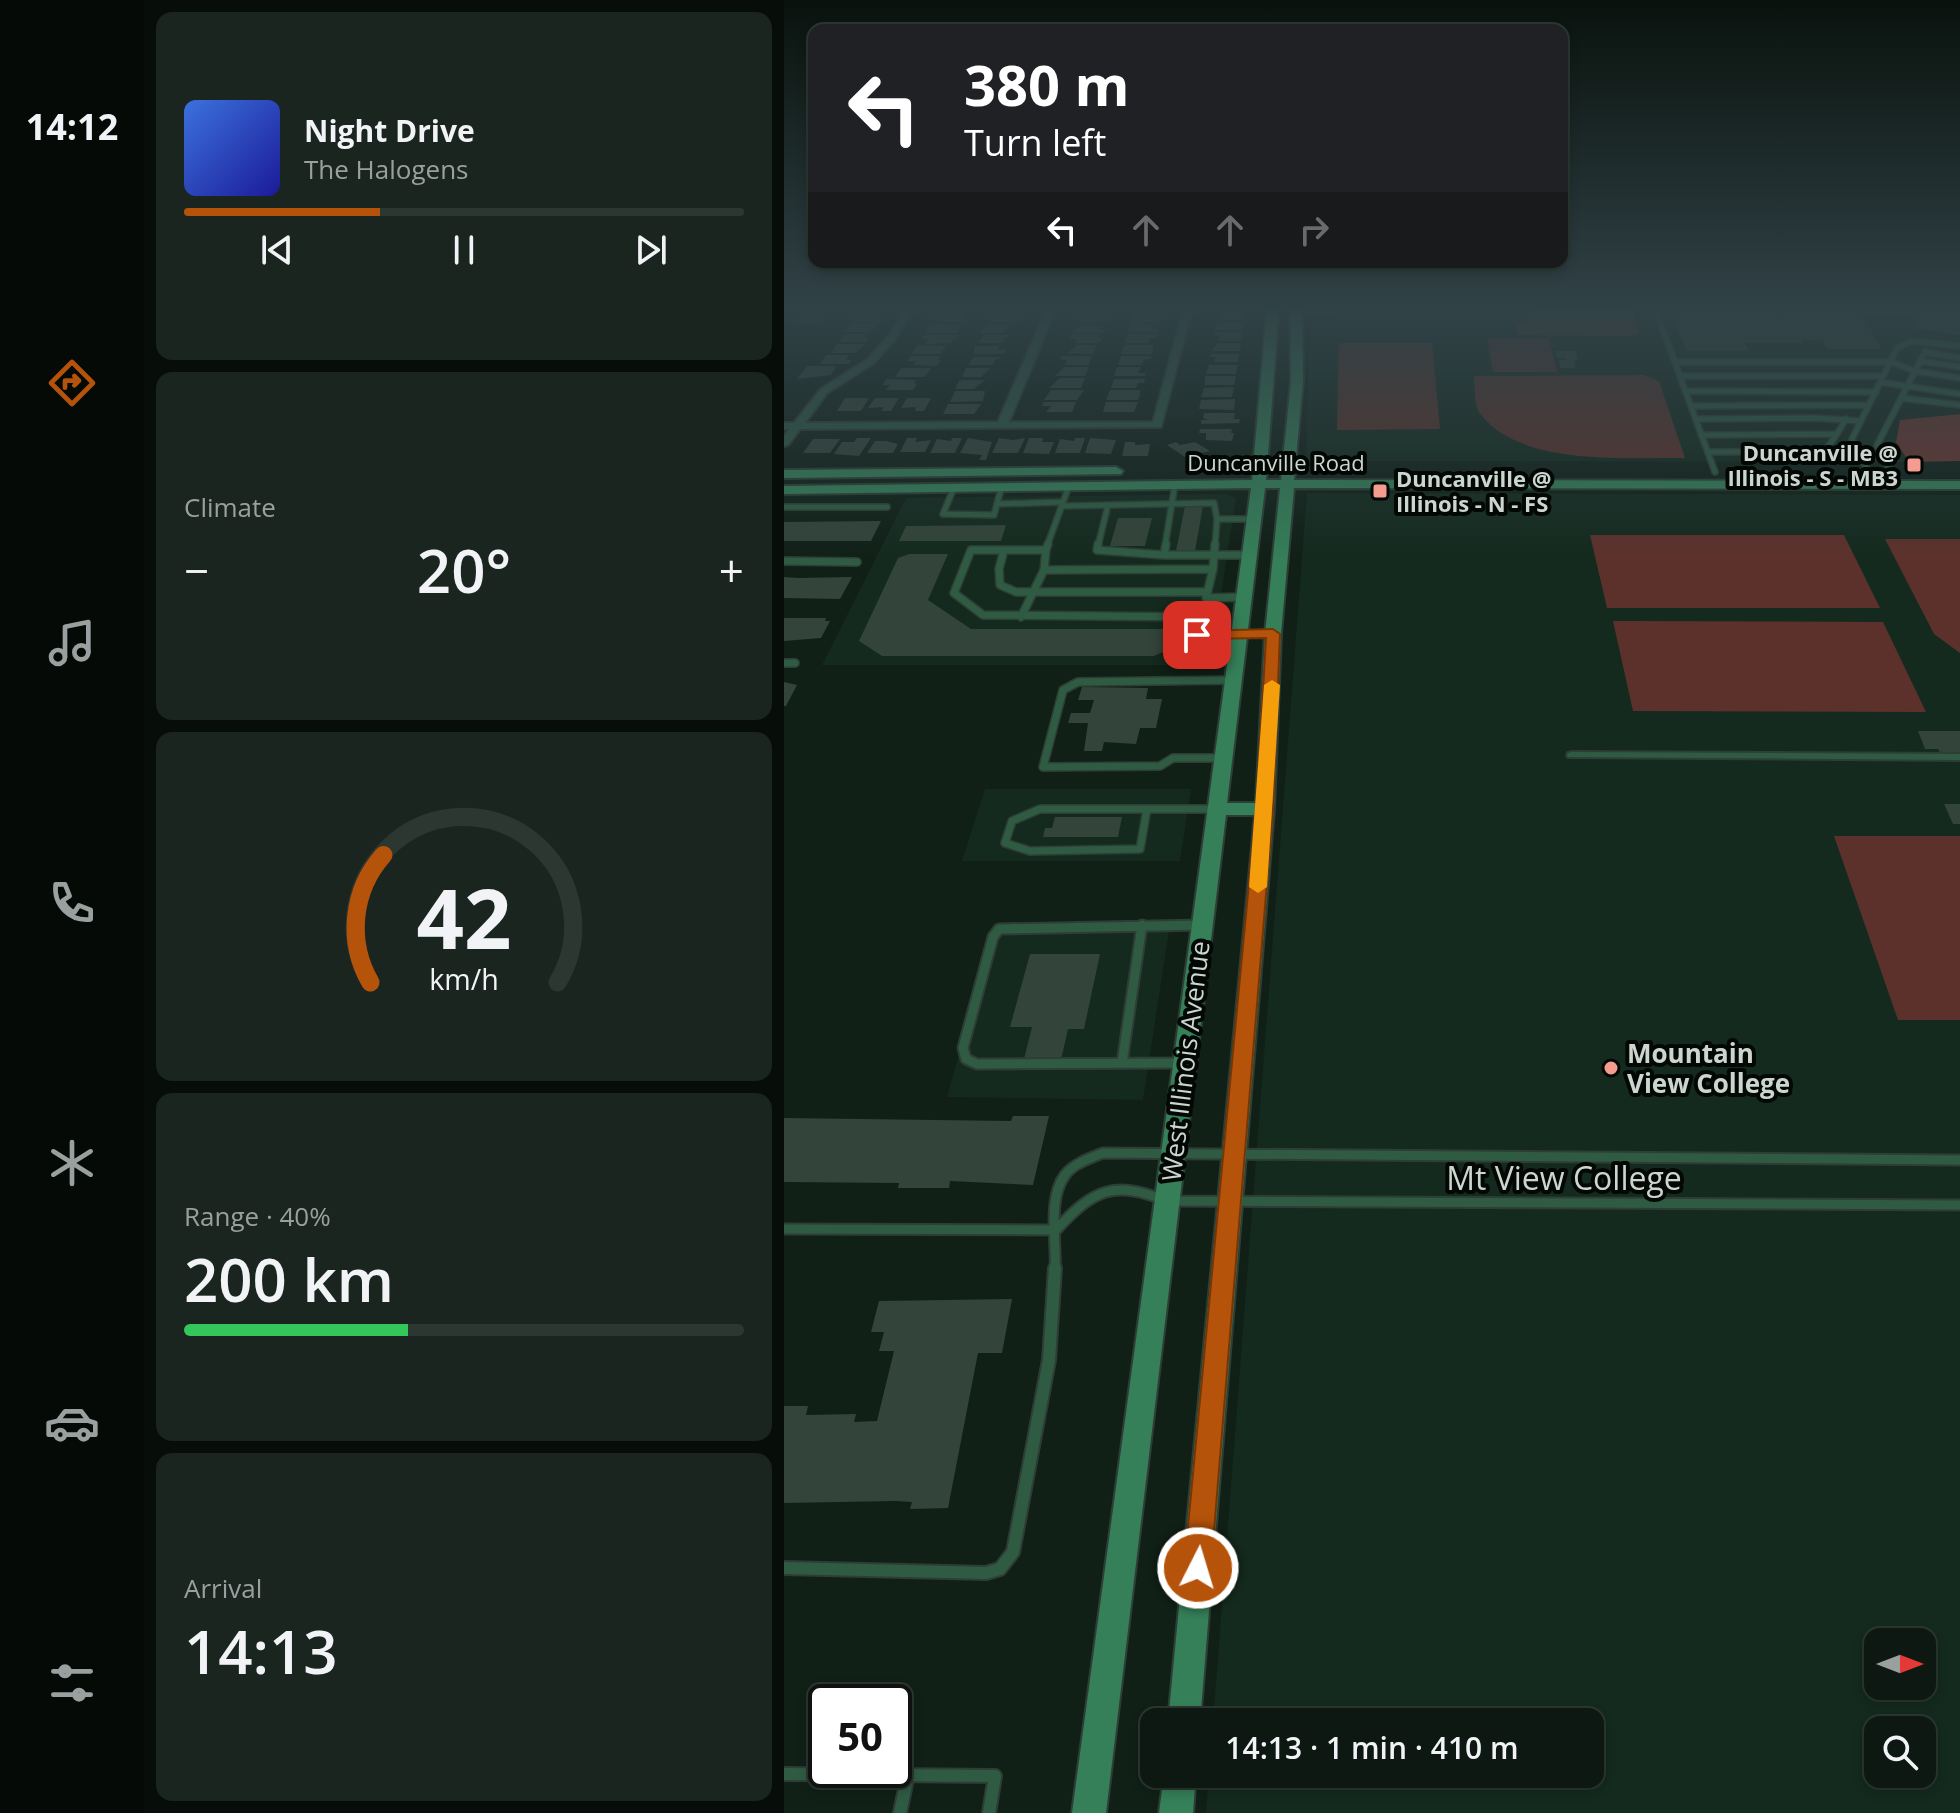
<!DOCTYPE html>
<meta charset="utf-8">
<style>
:root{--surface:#0c1811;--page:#1a251f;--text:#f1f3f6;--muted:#9aa09f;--line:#2c3731;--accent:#b45309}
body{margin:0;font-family:"Open Sans",sans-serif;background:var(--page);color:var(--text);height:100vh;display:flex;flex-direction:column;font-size:30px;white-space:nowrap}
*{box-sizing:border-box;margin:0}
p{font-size:26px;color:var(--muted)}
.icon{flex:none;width:44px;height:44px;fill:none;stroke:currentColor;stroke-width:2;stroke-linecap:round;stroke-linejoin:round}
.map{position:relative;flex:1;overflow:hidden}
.panel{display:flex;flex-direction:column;gap:12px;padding:12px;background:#070d09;width:640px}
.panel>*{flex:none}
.hud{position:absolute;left:24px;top:24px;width:760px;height:244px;border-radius:16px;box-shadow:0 4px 12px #0003,0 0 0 2px var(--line);background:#202124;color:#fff;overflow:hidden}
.needle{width:52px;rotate:90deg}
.fabs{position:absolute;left:1080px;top:1628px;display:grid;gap:16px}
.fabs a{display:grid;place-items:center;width:72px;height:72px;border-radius:16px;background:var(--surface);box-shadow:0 4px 12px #0003,0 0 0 2px var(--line);font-size:40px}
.speed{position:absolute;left:24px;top:1684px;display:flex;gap:16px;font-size:40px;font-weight:700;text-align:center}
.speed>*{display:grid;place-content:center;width:104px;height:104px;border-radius:50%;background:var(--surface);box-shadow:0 4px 12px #0003,0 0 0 2px var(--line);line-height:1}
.speed .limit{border:4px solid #111;border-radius:12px;background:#fff;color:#111}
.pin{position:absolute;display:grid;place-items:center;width:68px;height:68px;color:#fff;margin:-34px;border-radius:16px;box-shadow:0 4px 12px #0006}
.me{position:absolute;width:88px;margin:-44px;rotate:5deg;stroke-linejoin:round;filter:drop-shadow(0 0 6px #0008)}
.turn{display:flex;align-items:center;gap:28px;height:168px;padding:0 24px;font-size:36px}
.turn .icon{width:104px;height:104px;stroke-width:2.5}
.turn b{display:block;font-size:56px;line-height:68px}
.lanes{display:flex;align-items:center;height:76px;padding:0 24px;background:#0003;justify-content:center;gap:40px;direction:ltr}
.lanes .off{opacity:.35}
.big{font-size:60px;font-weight:600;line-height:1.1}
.panel .widget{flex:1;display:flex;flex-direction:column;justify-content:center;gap:12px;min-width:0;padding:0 28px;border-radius:16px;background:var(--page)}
.panel .dial{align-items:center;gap:0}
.dial svg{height:208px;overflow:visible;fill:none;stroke:var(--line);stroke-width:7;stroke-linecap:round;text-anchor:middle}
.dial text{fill:var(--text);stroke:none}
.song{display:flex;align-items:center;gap:24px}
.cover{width:96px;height:96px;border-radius:12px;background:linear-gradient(135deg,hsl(220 70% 55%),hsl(240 70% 35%))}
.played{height:8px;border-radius:4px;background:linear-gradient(90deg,var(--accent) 35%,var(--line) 35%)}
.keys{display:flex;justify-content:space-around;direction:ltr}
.heat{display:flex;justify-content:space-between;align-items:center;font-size:44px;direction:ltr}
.charge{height:12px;border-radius:6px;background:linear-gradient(90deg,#34c759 40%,var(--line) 0)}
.trip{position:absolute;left:356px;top:1708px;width:464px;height:80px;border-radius:16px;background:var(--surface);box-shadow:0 4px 12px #0003,0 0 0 2px var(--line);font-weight:600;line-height:80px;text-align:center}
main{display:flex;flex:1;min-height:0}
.dock{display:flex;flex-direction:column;width:144px;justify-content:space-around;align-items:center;background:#050a07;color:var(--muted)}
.dock .icon{width:56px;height:56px}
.dock .selected{color:var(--accent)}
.dock b{font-size:36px;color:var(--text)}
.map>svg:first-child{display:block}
.built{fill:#142a1e;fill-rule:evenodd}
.green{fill:#5d312b}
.forest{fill:#6d3630}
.building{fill:#33443a}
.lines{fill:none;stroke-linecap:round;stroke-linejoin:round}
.service-far3-casing{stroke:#2e3d35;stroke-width:8}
.service-far2-casing{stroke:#2e3d35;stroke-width:10}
.service-far1-casing{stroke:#2e3d35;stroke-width:13}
.service-casing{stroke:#2e3d35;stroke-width:16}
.pedestrian-casing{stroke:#2e3d35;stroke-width:4}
.minor-casing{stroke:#2e3d35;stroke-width:4}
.secondary-casing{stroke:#2e3d35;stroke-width:4}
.service-far3{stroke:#2f5b43;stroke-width:5}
.service-far2{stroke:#2f5b43;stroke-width:7}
.service-far1{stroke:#2f5b43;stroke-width:9}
.service{stroke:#2f5b43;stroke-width:12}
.pedestrian{fill:#2f5b43;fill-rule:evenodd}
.minor{fill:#2f5b43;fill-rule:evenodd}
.secondary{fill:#357f59;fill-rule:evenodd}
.route{fill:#b45309;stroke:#753606;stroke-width:2}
.slow{fill:#f59e0b}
.poi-dot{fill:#f59c91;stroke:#030805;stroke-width:3}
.labels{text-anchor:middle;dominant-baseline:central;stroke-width:8;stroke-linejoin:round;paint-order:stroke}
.far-poi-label{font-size:22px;font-weight:bold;fill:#ccd6d0;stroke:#030805;text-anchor:end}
.far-street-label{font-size:22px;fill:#ccd6d0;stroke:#030805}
.poi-label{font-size:26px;font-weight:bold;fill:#ccd6d0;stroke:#030805;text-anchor:start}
.street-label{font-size:26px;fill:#ccd6d0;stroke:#030805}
.near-street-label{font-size:32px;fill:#ccd6d0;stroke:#030805}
</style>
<main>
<nav class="dock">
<b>14:12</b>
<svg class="icon selected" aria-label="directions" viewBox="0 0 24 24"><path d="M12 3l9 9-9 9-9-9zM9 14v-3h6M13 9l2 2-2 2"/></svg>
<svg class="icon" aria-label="music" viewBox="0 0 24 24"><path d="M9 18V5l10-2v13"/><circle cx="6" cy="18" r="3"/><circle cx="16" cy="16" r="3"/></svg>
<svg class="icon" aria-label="phone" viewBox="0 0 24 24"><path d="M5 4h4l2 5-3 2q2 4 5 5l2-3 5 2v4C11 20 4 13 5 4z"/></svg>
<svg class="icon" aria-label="climate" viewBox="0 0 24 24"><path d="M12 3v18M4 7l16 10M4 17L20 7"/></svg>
<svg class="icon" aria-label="car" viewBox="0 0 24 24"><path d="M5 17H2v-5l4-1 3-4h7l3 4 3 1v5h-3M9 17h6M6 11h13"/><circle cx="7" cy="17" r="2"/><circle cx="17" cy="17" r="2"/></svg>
<svg class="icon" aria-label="filters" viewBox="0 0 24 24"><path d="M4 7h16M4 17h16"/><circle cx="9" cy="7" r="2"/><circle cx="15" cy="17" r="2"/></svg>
</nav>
<section class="panel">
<div class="widget">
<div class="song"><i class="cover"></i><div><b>Night Drive</b><p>The Halogens</p></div></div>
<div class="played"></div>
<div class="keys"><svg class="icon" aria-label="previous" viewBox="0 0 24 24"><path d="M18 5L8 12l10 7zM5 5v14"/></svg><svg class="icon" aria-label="pause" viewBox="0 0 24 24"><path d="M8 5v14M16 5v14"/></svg><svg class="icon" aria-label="next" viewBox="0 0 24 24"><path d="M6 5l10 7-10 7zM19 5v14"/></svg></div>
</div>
<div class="widget"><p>Climate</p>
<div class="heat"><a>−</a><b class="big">20°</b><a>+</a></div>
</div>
<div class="widget dial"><svg viewBox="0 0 100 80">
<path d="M14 69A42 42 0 1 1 86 69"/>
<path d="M14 69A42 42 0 0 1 19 20" stroke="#b45309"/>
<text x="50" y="56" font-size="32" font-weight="700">42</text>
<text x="50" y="72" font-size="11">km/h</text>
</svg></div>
<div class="widget"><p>Range · 40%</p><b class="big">200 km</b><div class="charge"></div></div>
<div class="widget"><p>Arrival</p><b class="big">14:13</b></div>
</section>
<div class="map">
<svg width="1176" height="1813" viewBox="0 0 1176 1813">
<rect width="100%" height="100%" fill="#102017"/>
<path class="built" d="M527 308H1176V414L1116 420 1112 442 1125 462 522 461Z
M523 493 1176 495V1813H422L425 1774H806V1722H429ZM1094 1642H1138V1686H1094ZM1094 1730H1138V1774H1094Z
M443 494 452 498 426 665H38L122 498Z
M201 789H407L396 861H178Z
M212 924H386L359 1100 163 1097Z"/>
<path class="green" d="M754 308H847L855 333 848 336 733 335 732 325Z
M765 338 773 372H709L703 338Z
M555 343H648L656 429 553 430Z
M859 375 875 381 901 458C841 457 734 467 695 412 690 404 691 386 690 376Z
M806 535H1060L1096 608H823Z
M1101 539H1176V653L1150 634Z
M829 621 1099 622 1142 712 849 711Z
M1050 836H1176V1020H1114Z"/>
<path class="forest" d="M1176 414V461L1125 462 1112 442 1116 420Z"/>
<path class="building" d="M1013 308H1176V335L1129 328 1135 316H1078L1098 349H1043L1038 340H1017L1019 343H961L965 351H902L887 311 1015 312Z
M435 312H462L461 320H435Z
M74 314H96L93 318H98L96 322H68Z
M151 314H180L178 317H181L178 322H154L156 319H149Z
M209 314H238L234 322H205Z
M350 314H379L375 322 347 323Z
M22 315 42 318 30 325 6 322 11 319 25 321 17 318Z
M294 315H323L320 322H296L298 318H292Z
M433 322H460L459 330H431Z
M95 323 85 332H61L67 324Z
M146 324H178L173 333H141Z
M204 324H227L218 333H195Z
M347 324H370L368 329H374L373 333 344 332Z
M296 325H319L317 329H322L320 333H288Z
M431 332H459L457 341H435L436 335H431Z
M60 334H83L80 338H85L82 342H54Z
M140 334 177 335 166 343 141 344 144 339H137Z
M287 334H316L314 338H318L316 343H291L292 339H285Z
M344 334H373L372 338H366L364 343H341Z
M199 335H228L221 338 219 343H195Z
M434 343H457L456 351H427Z
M53 344H82L71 353H47Z
M133 345 162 346 157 354H128Z
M293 345H312L309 354 284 353Z
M340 345H369V350L368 354H337Z
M191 346H215L213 350H222L220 354H189Z
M771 351H792L794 360H790L791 368H776L775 360H783L782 358H773Z
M427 354H455L454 362H430L432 357H426Z
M42 355H65L62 360H67L65 364H36Z
M127 356H156L154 360H157L153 366 129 365 131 361H123Z
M278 356H308L305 365H281L283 360 276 359Z
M337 356H367V359H360L358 365H334Z
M189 357H218L211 360 209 365H185Z
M425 365H454L452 374H422Z
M23 366H52L47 375 13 379Z
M280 367H305L301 376H271Z
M333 367H357L354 373H362L361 376H330Z
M117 368H147L141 377H111Z
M182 368H206L197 377H178Z
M421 376H452L450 385H421Z
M276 378H301L297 388H265Z
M102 379 132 380 130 383 133 384 129 390H102L106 385H99Z
M330 379H361L360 383H354L352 388H327Z
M176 380H201L190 389H171Z
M450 387 448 397H417L420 388Z
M267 390H300L293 400H260Z
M326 390H356V396L354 400H322Z
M171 391H201L199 401 166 402Z
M61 398H85L77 411H53Z
M91 398H115L107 411H97L100 407 84 408Z
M123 398H147L140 411H131L132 407 117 408Z
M451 399 450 410 415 409 417 400Z
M260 402H292L288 412H262L267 406H258Z
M322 402H354L350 412H319Z
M164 404H197L190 414H159Z
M420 413H451L450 419H456L455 423 417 424V420H424L419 418Z
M416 429H448L447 433H450L448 441 422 440V433H415Z
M73 438H87L75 456 50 454 58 442H70Z
M123 438H133L131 442 147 440 141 452H116Z
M168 438H178L171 453H146L153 439 167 441Z
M184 438 208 442 202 460H195L198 455 176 453Z
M215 438 229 440 241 438 234 453H208Z
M245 438H259L258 442H270L265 454 239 453Z
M291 438H301L296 453H271L276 439 290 441Z
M306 438 332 440 327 454 301 453Z
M29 439H56L46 453H19Z
M91 441H102L114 444 109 453H83Z
M341 442H351V445L366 444 364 456H338Z
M392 442 396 445 411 442 426 451 401 457 383 445Z
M401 506H419L411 551H392Z
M334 518H368L361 546H326Z
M97 521 87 541H0V522Z
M222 525 217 541H115L122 526Z
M125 554H164L144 600 187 629H384L379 652 370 656H98L75 641 114 558Z
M0 577 14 578 68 577 56 599 0 598Z
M0 618H42L41 621H46L37 638 0 641Z
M0 682 13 685 2 706H0Z
M298 687 364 688 362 699H378L372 728H356L352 744 320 742 318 751H300L304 723H284L287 713H306L310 700H294Z
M1134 731H1176V754L1156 753 1154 749H1141Z
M1160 804H1176V824H1169Z
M271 817H338L334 837H259L261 828H268Z
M246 954H316L300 1029H284L277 1060 240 1059 248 1027H226Z
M229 1116H265L249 1185 166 1181 165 1188H114L115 1183 0 1182V1118L227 1121Z
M228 1299 218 1353H194L164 1508 126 1509 128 1502 112 1501 0 1503V1406H24L22 1415 72 1414 70 1422 93 1421 110 1351H95L100 1332H87L95 1301Z"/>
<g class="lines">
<defs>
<path id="service-far3" d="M871 308 931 472
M512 314 561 308
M1136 361 1176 367
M891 362H1107L1131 371 1176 378
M896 376H1099
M1096 382 1176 394
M901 391 1092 392
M1117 398 1176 405
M907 406 1085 405
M912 419 1031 418 1077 421
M917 435 1053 434 1062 419
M924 452 1041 451 1053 434
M1114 484 1093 445 1141 352 1176 358
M1091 485 1068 439 1113 348 1128 341 1176 346
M169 490 159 514 210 515 217 489
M213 504 279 502
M278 506 430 503 433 519H471
M0 507H103
M263 546 285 486
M314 546 324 505
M381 546 391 484
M431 546 433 519"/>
<path id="service-far2" d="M314 544 313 550 380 555
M382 544 380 555H430L429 569
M431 544 430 555H466
M220 550 215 569 216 585 232 592H423
M262 550 264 544
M0 561 73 562
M237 617 260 570
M455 634 413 635 417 617 199 615 170 593 187 550H262L260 570 429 569 422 598 460 597
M0 663H11
M439 758H389L376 766 259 767 279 690 294 682 450 680
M256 809H363L356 849 246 851 221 843 228 821Z
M363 809H433"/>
<path id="service-far1" d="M338 1063 358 925
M400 1063 193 1064 182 1059 179 1048 209 937 215 929 418 925
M0 1229 272 1230
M272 1230C310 1189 329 1180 383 1201L1176 1205
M271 1270C273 1243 263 1199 281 1175 289 1164 306 1158 319 1153L1176 1160"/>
<path id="service" d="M0 1568 202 1573 216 1569 229 1552 265 1360 271 1268
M0 1774 211 1776 205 1813
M116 1813 124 1774"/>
<path id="pedestrian" d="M788 752 1176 754V760L784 757 783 755 784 753Z"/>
<path id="minor" d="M121 308H130L112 338 90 363 43 393 21 423 214 422 263 308H272L225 422H369L400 308H408L377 427 16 429 4 445 0 446V436L5 429H0V423H10L37 389 84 359 105 335Z"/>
<path id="secondary" d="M483 308H495L482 480H497L507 381 506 308H518L519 381 510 480 1176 481V489L510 488 497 634 490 809 416 1722H384L471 815H442L322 1813H288L467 488 0 494V486L468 480ZM481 488H496L481 634 472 803H443Z
M332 467 339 471 337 474 0 478V470Z
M380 1774H412L409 1813H375Z"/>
</defs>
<use href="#service-far3" class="service-far3-casing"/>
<use href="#service-far2" class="service-far2-casing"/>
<use href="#service-far1" class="service-far1-casing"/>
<use href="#service" class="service-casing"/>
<use href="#pedestrian" class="pedestrian-casing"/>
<use href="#minor" class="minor-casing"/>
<use href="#secondary" class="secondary-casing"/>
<use href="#service-far3" class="service-far3"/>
<use href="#service-far2" class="service-far2"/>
<use href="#service-far1" class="service-far1"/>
<use href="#service" class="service"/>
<use href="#pedestrian" class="pedestrian"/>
<use href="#minor" class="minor"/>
<use href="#secondary" class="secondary"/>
</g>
<linearGradient id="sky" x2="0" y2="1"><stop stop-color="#09120d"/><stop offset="0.55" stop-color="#314247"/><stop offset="1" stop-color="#314247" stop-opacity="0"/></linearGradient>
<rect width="1176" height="562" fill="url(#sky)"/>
<path class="route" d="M489 629 496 634 489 809 427 1568 423 1577 414 1581 404 1577 400 1568 472 809 482 638 413 639 405 635 413 631Z"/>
<path class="slow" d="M488 680 496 685 483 887 474 893 465 887 480 685Z"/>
<g class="poi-dot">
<rect x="1122" y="457" width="16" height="16" rx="4"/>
<rect x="588" y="483" width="16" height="16" rx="4"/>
<circle cx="827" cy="1068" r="8"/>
</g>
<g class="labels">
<g class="far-poi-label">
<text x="1114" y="452">Duncanville @<tspan x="1114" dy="25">Illinois - S - MB3</tspan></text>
<text x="612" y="478" text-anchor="start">Duncanville @<tspan x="612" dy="25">Illinois - N - FS</tspan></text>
</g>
<g class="far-street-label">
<text x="492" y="462">Duncanville Road</text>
</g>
<g class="poi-label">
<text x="843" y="1053">Mountain<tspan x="843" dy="30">View College</tspan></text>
</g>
<g class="street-label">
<text transform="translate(401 1061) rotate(-83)">West Illinois Avenue</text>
</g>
<g class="near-street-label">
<text x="780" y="1177">Mt View College</text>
</g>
</g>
</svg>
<div class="fabs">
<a><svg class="needle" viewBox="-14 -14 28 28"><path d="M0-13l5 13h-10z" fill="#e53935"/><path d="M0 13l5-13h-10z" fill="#9aa09f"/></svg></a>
<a><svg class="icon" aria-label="search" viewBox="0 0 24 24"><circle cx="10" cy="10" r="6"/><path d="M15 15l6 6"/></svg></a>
</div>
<div class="speed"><div class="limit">50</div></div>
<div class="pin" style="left:413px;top:635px;background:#d93025"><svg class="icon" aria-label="arrive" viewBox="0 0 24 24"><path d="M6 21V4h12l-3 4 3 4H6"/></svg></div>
<svg class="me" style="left:414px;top:1568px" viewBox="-20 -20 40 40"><circle r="17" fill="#b45309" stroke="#fff" stroke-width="3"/><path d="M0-11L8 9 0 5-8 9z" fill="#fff"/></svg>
<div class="trip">14:13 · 1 min · 410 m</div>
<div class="hud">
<div class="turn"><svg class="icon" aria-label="left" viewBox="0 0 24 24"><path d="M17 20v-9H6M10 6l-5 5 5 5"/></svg><div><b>380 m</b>Turn left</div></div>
<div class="lanes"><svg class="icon" aria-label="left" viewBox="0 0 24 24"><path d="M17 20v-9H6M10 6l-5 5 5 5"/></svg><svg class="icon off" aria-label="ahead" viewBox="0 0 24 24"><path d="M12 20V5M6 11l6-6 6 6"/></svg><svg class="icon off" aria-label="ahead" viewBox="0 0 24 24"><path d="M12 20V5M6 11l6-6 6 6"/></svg><svg class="icon off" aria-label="right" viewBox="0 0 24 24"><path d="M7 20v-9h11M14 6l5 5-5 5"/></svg></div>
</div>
</div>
</main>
